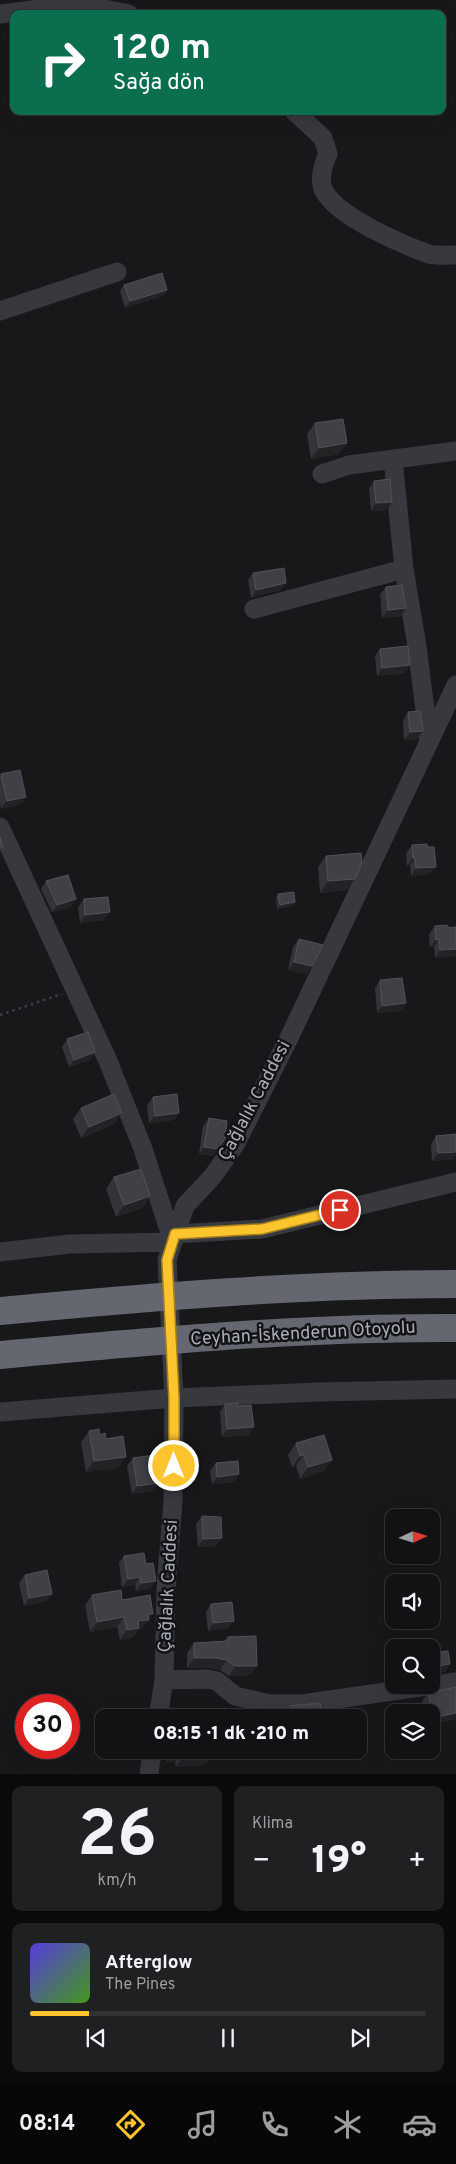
<!DOCTYPE html>
<html lang="tr">
<meta charset="utf-8">
<style>
:root{--surface:#121214;--page:#1f2022;--text:#f1f3f6;--muted:#9c9ea0;--line:#313234;--accent:#fcc42d}
body{margin:0;font-family:Overpass,sans-serif;background:var(--page);color:var(--text);height:100vh;display:flex;flex-direction:column;font-size:19px;white-space:nowrap}
*{box-sizing:border-box;margin:0}
p{font-size:16px;color:var(--muted)}
.icon{flex:none;width:28px;height:28px;fill:none;stroke:currentColor;stroke-width:2;stroke-linecap:round;stroke-linejoin:round}
.map{position:relative;height:1774px;overflow:hidden}
.sheet{display:flex;flex-direction:column;gap:12px;padding:12px;background:#0a0a0b;flex:1}
.sheet>*{flex:none}
.hud{position:absolute;left:10px;top:10px;width:436px;height:105px;border-radius:10px;box-shadow:0 5px 20px #0002,0 0 0 1px var(--line);background:#0b6e4f;color:#fff;overflow:hidden}
.needle{width:32px;rotate:86deg}
.controls{position:absolute;left:385px;top:1509px;display:grid;gap:10px}
.controls a{display:grid;place-items:center;width:55px;height:55px;border-radius:10px;background:var(--surface);box-shadow:0 5px 20px #0002,0 0 0 1px var(--line);font-size:25px}
.speed{position:absolute;left:15px;top:1694px;display:flex;gap:10px;font-size:25px;font-weight:700;text-align:center}
.speed>*{display:grid;place-content:center;width:65px;height:65px;border-radius:50%;background:var(--surface);box-shadow:0 5px 20px #0002,0 0 0 1px var(--line);line-height:1}
.speed .limit{border:8px solid #d22;background:#fff;color:#111}
.pin{position:absolute;display:grid;place-items:center;width:42px;height:42px;color:#fff;margin:-21px;border:2px solid #fff;border-radius:50%;box-shadow:0 1px 5px #0007}
.me{position:absolute;width:55px;margin:-28px;rotate:0deg;stroke-linejoin:round;filter:drop-shadow(0 0 4px #0008)}
.turn{display:flex;align-items:center;gap:18px;height:105px;padding:0 20px;font-size:22px}
.turn .icon{width:65px;height:65px;stroke-width:2.5}
.turn b{display:block;font-size:35px;line-height:42px}
.big{font-size:38px;font-weight:800;line-height:1.1}
.sheet .tile{flex:1;display:flex;flex-direction:column;justify-content:center;gap:8px;min-width:0;padding:0 18px;border-radius:10px;background:var(--page)}
.sheet .dial{align-items:center;gap:0}
.dial b{font-size:65px;line-height:1}
.song{display:flex;align-items:center;gap:15px}
.cover{width:60px;height:60px;border-radius:8px;background:linear-gradient(135deg,hsl(250 70% 55%),hsl(100 70% 35%))}
.played{height:5px;border-radius:2px;background:linear-gradient(90deg,var(--accent) 15%,var(--line) 15%)}
.keys{display:flex;justify-content:space-around;direction:ltr}
.heat{display:flex;justify-content:space-between;align-items:center;font-size:28px;direction:ltr}
.sheet .tiles{flex:1;display:grid;gap:12px;grid-template-columns:1fr 1fr}
.tile:last-child{grid-column:span 2}
.trip{position:absolute;left:95px;top:1709px;width:272px;height:50px;border-radius:10px;background:var(--surface);box-shadow:0 5px 20px #0002,0 0 0 1px var(--line);font-weight:800;line-height:50px;text-align:center}
.tab-bar{display:flex;height:80px;justify-content:space-around;align-items:center;background:#070708;color:var(--muted)}
.tab-bar .icon{width:35px;height:35px}
.tab-bar .current{color:var(--accent)}
.tab-bar b{font-size:22px;color:var(--text)}
.map>svg:first-child{display:block}
.lines{fill:none;stroke-linecap:round;stroke-linejoin:round}
.path{stroke:#3e4046;stroke-width:2.5;stroke-dasharray:2.5 4;stroke-linecap:butt}
.minor{stroke:#38393f;stroke-width:19}
.highway{stroke:#646770;stroke-width:28}
.wall{fill:#343438}
.shaded-wall{fill:#232326}
.building{fill:#404146;stroke:#515258}
.route-casing{stroke:#a47f1d;stroke-width:12}
.route{stroke:#fcc42d;stroke-width:9}
.labels{text-anchor:middle;dominant-baseline:central;stroke-width:5;stroke-linejoin:round;paint-order:stroke}
.street-label{font-size:18px;fill:#a9adba;stroke:#131315}
</style>
<div class="map">
<svg width="456" height="1774" viewBox="0 0 456 1774">
<rect width="100%" height="100%" fill="#18181a"/>
<g class="lines">
<path class="path" d="M0 1015 62 994"/>
<path class="minor" d="M0 14 80 4 129 14
M294 111 323 138 328 154C323 165 318 179 324 191 338 217 401 244 429 254 437 256 448 255 456 255
M0 311 117 272
M393 459 404 569 417 646 429 742
M322 474 349 465 456 451
M254 609 404 569
M0 827 108 1061 143 1149 173 1242 70 1244 0 1252
M175 1234 262 1229 456 1182
M0 1412 174 1398 319 1392 456 1389
M164 1680 207 1679 217 1681 235 1696 270 1704H302L456 1682
M158 1718 164 1680 166 1589 173 1500 174 1398 167 1260 185 1206 213 1176 236 1143 289 1038 456 685
M149 1774 152 1750"/>
<path class="highway" d="M0 1311C151 1297 304 1284 456 1284
M0 1355C151 1341 304 1327 456 1328"/>
</g>
<path class="wall" d="M124 285 167 290 163 296 125 308 120 291Z
M315 423 339 454 311 459 307 434Z
M374 481 392 502 387 510 371 511 369 489Z
M253 573 286 583 280 590 251 598 248 580Z
M386 587 406 608 401 616 382 618 380 594Z
M380 649 405 673 377 676 375 656Z
M408 712 423 731 417 739 404 740 403 720Z
M1 774 21 804 1 809 0 802V776Z
M412 845 430 874 411 876 410 866H407L406 853Z
M326 856 355 879 347 890 320 893 318 867Z
M46 881 76 899 70 907 52 912 41 889Z
M278 894 295 902 293 906 277 909 276 898Z
M84 899 110 912 104 920 80 923 78 907Z
M435 926 456 956 435 958 434 947H430L429 934Z
M299 939 307 974 288 970 293 947Z
M380 980 406 1003 401 1011 377 1013 375 988Z
M67 1039 95 1052 90 1060 69 1067 62 1047Z
M153 1097 179 1113 174 1120 149 1123 147 1105Z
M81 1108 122 1113 114 1124 81 1138 73 1119Z
M209 1118 213 1156 199 1154 203 1126Z
M456 1134V1155L453 1159 432 1161 431 1144 436 1136Z
M114 1177 150 1196 142 1208 116 1217 106 1189Z
M225 1404 238 1406 249 1435 222 1437 220 1412Z
M89 1431 100 1435 106 1439 118 1468 86 1472 81 1442Z
M296 1443 332 1460 324 1471 300 1479 296 1466 292 1467 288 1455Z
M133 1458 154 1491 132 1494 127 1466Z
M216 1463 239 1474 234 1482 212 1484 210 1471Z
M202 1516 222 1538 216 1546 198 1547 196 1524Z
M124 1556 150 1589 136 1591 135 1585 122 1587 119 1563Z
M25 1575 52 1594 46 1601 24 1606 19 1583Z
M92 1595 122 1600 153 1614 141 1630H138L132 1638 120 1640 117 1627 90 1632 85 1605Z
M211 1604 228 1628 208 1631 206 1612Z
M228 1637 257 1666 250 1675 229 1676 220 1670 209 1668H187V1653L194 1643 224 1641Z
M428 1693 456 1719 432 1724 431 1712H425L422 1701Z
M290 1706 322 1718H283Z
M238 1710 262 1718H233Z
M108 1750H138L134 1756 109 1757Z
M167 1750H212L213 1754 205 1765 176 1767 175 1762H167Z"/>
<path class="shaded-wall" d="M167 290 163 296 125 308 130 301Z
M347 443 339 454 311 459 319 448Z
M392 502 387 510 371 511 376 503Z
M286 583 280 590 251 598 256 590Z
M406 608 401 616 382 618 388 610Z
M410 665 405 673 377 676 382 668Z
M423 731 417 739 404 740 410 732Z
M26 797 21 804 1 809 7 801Z
M413 858H415L410 866H407Z
M436 867 430 874 411 876 416 868Z
M355 879 347 890 320 893 328 881Z
M76 899 70 907 52 912 57 905Z
M295 902 293 906 277 909 280 905Z
M110 912 104 920 80 923 85 915Z
M439 939 434 947H430L436 940Z
M456 949V956L435 958 440 950Z
M294 962 312 966 307 974 288 970Z
M406 1003 401 1011 377 1013 382 1006Z
M95 1052 90 1060 69 1067 74 1060Z
M122 1113 114 1124 81 1138 89 1127Z
M179 1113 174 1120 149 1123 155 1116Z
M204 1147 218 1149 213 1156 199 1154Z
M456 1152V1155L453 1159 432 1161 438 1153Z
M150 1196 142 1208 116 1217 124 1205Z
M254 1427 249 1435 222 1437 227 1429Z
M304 1455 296 1466 292 1467 300 1456Z
M126 1457 118 1468 86 1472 94 1461Z
M332 1460 324 1471 300 1479 308 1467Z
M239 1474 234 1482 212 1484 217 1477Z
M159 1483 154 1491 132 1494 137 1486Z
M222 1538 216 1546 198 1547 203 1539Z
M140 1577 135 1585 122 1587 128 1579Z
M156 1581 150 1589 136 1591 141 1583Z
M52 1594 46 1601 24 1606 29 1598Z
M148 1614H153L141 1630H138L132 1638 120 1640 127 1630Z
M124 1617 117 1627 90 1632 97 1622Z
M234 1621 228 1628 208 1631 213 1623Z
M194 1658H216L227 1660 220 1670 209 1668H187Z
M450 1664 445 1672 431 1674V1667Z
M235 1666H257L250 1675 229 1676Z
M435 1705 430 1712H426L431 1706Z
M456 1713V1719L432 1724 437 1717Z
M114 1750H138L134 1756 109 1757Z
M175 1751H183L175 1762H167Z
M213 1754 205 1765 176 1767 184 1756Z"/>
<path class="building" d="M162 273 167 290 130 301 124 285Z
M343 419 347 443 319 448 315 423Z
M390 479 392 502 376 503 374 481Z
M284 568 286 583 256 590 253 573Z
M402 585 406 608 388 610 386 587Z
M408 646 410 665 382 668 380 649Z
M420 711 423 731 410 732 408 712Z
M20 770 26 797 7 801 1 774Z
M0 837 3 847H0Z
M427 844V847H434L436 867 416 868 415 858H413L412 845Z
M361 853 362 863 355 879 328 881 326 856Z
M68 875 76 899 57 905 46 881Z
M294 892 295 902 280 905 278 894Z
M108 897 110 912 85 915 84 899Z
M447 925 449 928 456 927V949L440 950 439 939 436 940 435 926Z
M299 939 323 945 312 966 294 962Z
M402 978 406 1003 382 1006 380 980Z
M88 1032 95 1052 74 1060 67 1039Z
M114 1094 122 1113 89 1127 81 1108Z
M177 1094 179 1113 155 1116 153 1097Z
M209 1118 227 1121 225 1139 218 1149 204 1147Z
M456 1134V1152L438 1153 436 1136Z
M141 1169 150 1196 124 1205 114 1177Z
M238 1403V1406L251 1405 254 1427 227 1429 225 1404Z
M99 1429 100 1435 105 1433 106 1439 123 1436 126 1457 94 1461 89 1431Z
M324 1435 332 1460 308 1467 304 1455 300 1456 296 1443Z
M155 1455 159 1483 137 1486 133 1458Z
M238 1461 239 1474 217 1477 216 1463Z
M202 1516 221 1517 222 1538 203 1539Z
M144 1553 146 1564 153 1563 156 1581 141 1583 140 1577 128 1579 124 1556Z
M47 1570 52 1594 29 1598 25 1575Z
M121 1590 122 1600 150 1595 153 1614H148L149 1620 138 1621 139 1628 127 1630 124 1617 97 1622 92 1595Z
M232 1602 234 1621 213 1623 211 1604Z
M256 1636 257 1666H235L227 1660 216 1658H194V1643L228 1641V1637Z
M448 1651 450 1664 431 1667V1653Z
M456 1687V1713L437 1717 435 1705 431 1706 428 1693Z
M320 1703 322 1718H292L290 1706Z
M262 1708V1718H239L238 1710Z
M141 1715V1718H116L115 1716Z
M175 1750H212L213 1754 184 1756 183 1751H175Z"/>
<g class="lines">
<defs>
<path id="route" d="M174 1466V1398L167 1260 175 1234 262 1229 340 1210"/>
</defs>
<use href="#route" class="route-casing"/>
<use href="#route" class="route"/>
</g>
<g class="labels">
<g class="street-label">
<text transform="translate(255 1101) rotate(-62)">Çağlalık Caddesi</text>
<text transform="translate(303 1334) rotate(-3)">Ceyhan-İskenderun Otoyolu</text>
<text transform="translate(169 1586) rotate(-87)">Çağlalık Caddesi</text>
</g>
</g>
</svg>
<div class="controls">
<a><svg class="needle" viewBox="-14 -14 28 28"><path d="M0-13l5 13h-10z" fill="#e53935"/><path d="M0 13l5-13h-10z" fill="#9c9ea0"/></svg></a>
<a><svg class="icon" aria-label="sound" viewBox="0 0 24 24"><path d="M4 9h4l5-4v14l-5-4H4zM17 9q2 3 0 6"/></svg></a>
<a><svg class="icon" aria-label="search" viewBox="0 0 24 24"><circle cx="10" cy="10" r="6"/><path d="M15 15l6 6"/></svg></a>
<a><svg class="icon" aria-label="layers" viewBox="0 0 24 24"><path d="M12 4l9 5-9 5-9-5zM3 14l9 5 9-5"/></svg></a>
</div>
<div class="speed"><div class="limit">30</div></div>
<div class="pin" style="left:340px;top:1210px;background:#d93025"><svg class="icon" aria-label="arrive" viewBox="0 0 24 24"><path d="M6 21V4h12l-3 4 3 4H6"/></svg></div>
<svg class="me" style="left:174px;top:1466px" viewBox="-20 -20 40 40"><circle r="17" fill="#fcc42d" stroke="#fff" stroke-width="3"/><path d="M0-11L8 9 0 5-8 9z" fill="#fff"/></svg>
<div class="trip">08:15 · 1 dk · 210 m</div>
<div class="hud">
<div class="turn"><svg class="icon" aria-label="right" viewBox="0 0 24 24"><path d="M7 20v-9h11M14 6l5 5-5 5"/></svg><div><b>120 m</b>Sağa dön</div></div>
</div>
</div>
<section class="sheet">
<div class="tiles">
<div class="tile dial"><b>26</b><p>km/h</p></div>
<div class="tile"><p>Klima</p>
<div class="heat"><a>−</a><b class="big">19°</b><a>+</a></div>
</div>
<div class="tile">
<div class="song"><i class="cover"></i><div><b>Afterglow</b><p>The Pines</p></div></div>
<div class="played"></div>
<div class="keys"><svg class="icon" aria-label="previous" viewBox="0 0 24 24"><path d="M18 5L8 12l10 7zM5 5v14"/></svg><svg class="icon" aria-label="pause" viewBox="0 0 24 24"><path d="M8 5v14M16 5v14"/></svg><svg class="icon" aria-label="next" viewBox="0 0 24 24"><path d="M6 5l10 7-10 7zM19 5v14"/></svg></div>
</div>
</div>
</section>
<nav class="tab-bar">
<b>08:14</b>
<svg class="icon current" aria-label="directions" viewBox="0 0 24 24"><path d="M12 3l9 9-9 9-9-9zM9 14v-3h6M13 9l2 2-2 2"/></svg>
<svg class="icon" aria-label="music" viewBox="0 0 24 24"><path d="M9 18V5l10-2v13"/><circle cx="6" cy="18" r="3"/><circle cx="16" cy="16" r="3"/></svg>
<svg class="icon" aria-label="phone" viewBox="0 0 24 24"><path d="M5 4h4l2 5-3 2q2 4 5 5l2-3 5 2v4C11 20 4 13 5 4z"/></svg>
<svg class="icon" aria-label="climate" viewBox="0 0 24 24"><path d="M12 3v18M4 7l16 10M4 17L20 7"/></svg>
<svg class="icon" aria-label="car" viewBox="0 0 24 24"><path d="M5 17H2v-5l4-1 3-4h7l3 4 3 1v5h-3M9 17h6M6 11h13"/><circle cx="7" cy="17" r="2"/><circle cx="17" cy="17" r="2"/></svg>
</nav>
